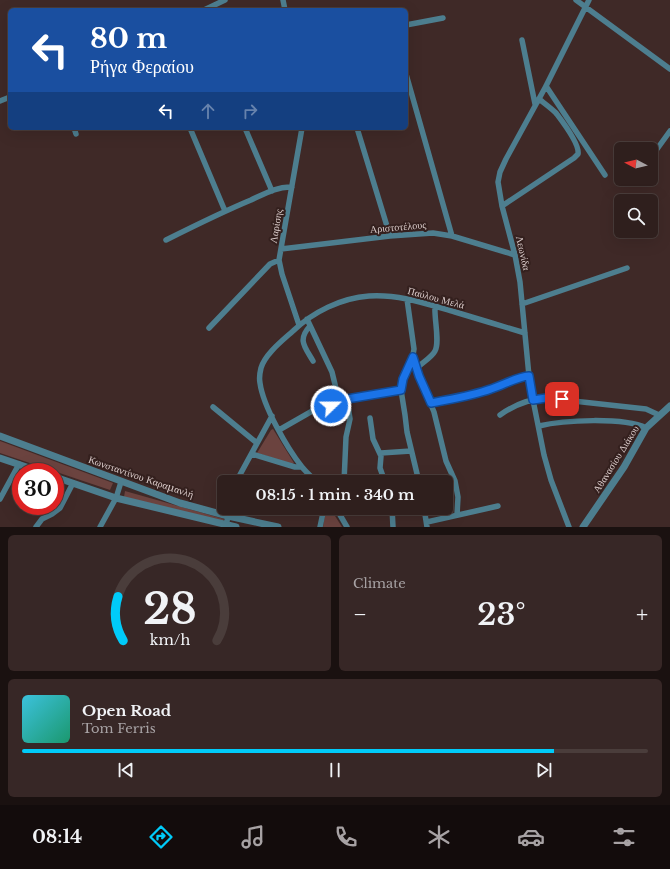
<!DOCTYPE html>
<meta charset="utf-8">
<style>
:root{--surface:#2f1f1d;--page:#372726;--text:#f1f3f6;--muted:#a7a2a4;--line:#4a3d3b;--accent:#00cbf9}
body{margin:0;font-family:"Libre Baskerville",serif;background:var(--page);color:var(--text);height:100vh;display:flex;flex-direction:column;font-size:15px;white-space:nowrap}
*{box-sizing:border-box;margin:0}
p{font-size:13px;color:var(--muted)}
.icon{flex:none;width:22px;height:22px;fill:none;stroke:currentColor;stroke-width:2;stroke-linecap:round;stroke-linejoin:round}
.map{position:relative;height:527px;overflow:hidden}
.panel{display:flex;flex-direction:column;gap:8px;padding:8px;background:#1a1110;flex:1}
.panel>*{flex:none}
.guide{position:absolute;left:8px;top:8px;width:400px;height:122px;border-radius:6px;box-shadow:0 4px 16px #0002,0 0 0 1px var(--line);background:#1a4fa0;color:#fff;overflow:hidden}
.needle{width:26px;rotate:277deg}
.tools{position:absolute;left:614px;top:142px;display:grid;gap:8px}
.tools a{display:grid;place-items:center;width:44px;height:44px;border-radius:6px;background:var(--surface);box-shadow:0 4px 16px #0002,0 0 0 1px var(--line);font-size:20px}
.speed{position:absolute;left:12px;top:463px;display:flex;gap:8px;font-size:20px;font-weight:700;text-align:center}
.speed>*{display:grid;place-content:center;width:52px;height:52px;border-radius:50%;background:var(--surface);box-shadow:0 4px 16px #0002,0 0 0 1px var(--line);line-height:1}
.speed .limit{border:6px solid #d22;background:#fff;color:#111}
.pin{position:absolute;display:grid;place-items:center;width:34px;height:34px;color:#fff;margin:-17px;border-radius:8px;box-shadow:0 2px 6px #0006}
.me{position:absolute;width:44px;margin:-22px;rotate:68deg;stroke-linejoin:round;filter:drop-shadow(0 0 3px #0008)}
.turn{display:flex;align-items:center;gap:14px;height:84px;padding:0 16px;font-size:18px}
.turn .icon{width:52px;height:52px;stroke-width:2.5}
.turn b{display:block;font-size:28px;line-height:34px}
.lanes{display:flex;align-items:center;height:38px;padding:0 16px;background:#0003;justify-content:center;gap:20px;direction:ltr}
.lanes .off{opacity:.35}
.big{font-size:30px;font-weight:600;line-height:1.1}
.panel .card{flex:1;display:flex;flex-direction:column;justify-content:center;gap:6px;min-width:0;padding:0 14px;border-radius:6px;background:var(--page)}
.panel .dial{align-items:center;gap:0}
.dial svg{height:104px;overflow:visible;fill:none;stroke:var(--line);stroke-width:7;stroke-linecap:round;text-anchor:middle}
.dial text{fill:var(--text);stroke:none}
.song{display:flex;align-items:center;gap:12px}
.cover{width:48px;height:48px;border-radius:6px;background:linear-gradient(135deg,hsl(190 70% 55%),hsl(160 70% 35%))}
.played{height:4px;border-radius:2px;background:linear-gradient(90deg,var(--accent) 85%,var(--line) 85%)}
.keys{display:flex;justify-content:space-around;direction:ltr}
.heat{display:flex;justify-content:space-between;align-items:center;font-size:22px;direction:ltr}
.panel .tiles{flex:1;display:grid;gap:8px;grid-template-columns:1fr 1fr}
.card:last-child{grid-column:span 2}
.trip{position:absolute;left:217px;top:475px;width:236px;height:40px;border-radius:6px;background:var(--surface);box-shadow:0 4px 16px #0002,0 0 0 1px var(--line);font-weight:600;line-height:40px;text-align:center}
.tab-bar{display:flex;height:64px;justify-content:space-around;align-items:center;background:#130c0c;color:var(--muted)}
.tab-bar .icon{width:28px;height:28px}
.tab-bar .active{color:var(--accent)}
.tab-bar b{font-size:18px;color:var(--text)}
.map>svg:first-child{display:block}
.green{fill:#6b433f}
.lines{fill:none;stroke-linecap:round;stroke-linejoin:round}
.minor{stroke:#4d7e8f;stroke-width:5.5}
.tertiary{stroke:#4d7e8f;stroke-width:7}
.route-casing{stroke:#114b97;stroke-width:10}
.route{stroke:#1a73e8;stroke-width:7}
.labels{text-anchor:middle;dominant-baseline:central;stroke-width:4;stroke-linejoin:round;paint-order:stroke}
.street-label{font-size:10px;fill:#ddcecd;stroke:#34201e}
</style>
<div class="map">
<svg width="670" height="527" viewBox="0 0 670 527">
<rect width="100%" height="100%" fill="#3f2927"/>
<path class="green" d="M273 429 294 463 292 464 257 453 271 430Z
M0 441 113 483 110 490 0 453Z
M125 491 224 519 223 521 124 497Z
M326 508H330L342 527H323Z"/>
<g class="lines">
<path class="minor" d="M283 0 285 10
M576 0 670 69
M204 10 225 0
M406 25 443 18
M522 40 535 104
M406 74 452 236
M546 86 605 175
M0 101 10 97
M74 128 76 134
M190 128 225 211
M245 128 272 191
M357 128 390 236
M652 156 670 131
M502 206 574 158 578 154C580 144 562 121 556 113 551 108 544 103 539 99
M166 240C194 226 222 212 251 200 264 194 278 186 292 187
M281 249 390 236 433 233 452 236 515 255
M407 299 414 349 413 355 403 379 401 390 405 415 407 432 419 482
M522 304 627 268
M307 319 332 372 339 401
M299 325 282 274 279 260 302 128
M310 326C297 340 305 347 313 361
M209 328 270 264 279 260
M413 357 419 376 434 412 446 461 455 481 458 497 457 515
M417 368C422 363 432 357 435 351 440 342 434 319 435 306
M431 403 477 394 493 389 519 378 529 376
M213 407 257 443
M500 415C514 405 529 399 546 398L646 409 659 415
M370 418 373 439 381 456 380 468 385 482
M539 426C563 420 624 417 646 428
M279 430 314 410 331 406 339 401 401 390
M381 453 411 451
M252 454 295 467H301
M236 482 272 416
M316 482C312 477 306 472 302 467 287 448 263 406 260 383 259 378 260 372 261 368 265 354 283 340 293 331 313 312 341 298 369 296 399 294 427 304 455 312 478 319 502 326 525 333
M344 482 346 437 350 419 347 399
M0 499 19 464
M336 508 347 527
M392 508 393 527
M424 508 427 527
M427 522 498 506
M226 525 230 508
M36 527 42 519 52 514 60 508 73 483
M100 527 116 498 121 482
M320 527 324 508
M569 527 551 480 544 455 533 400 529 376 520 282 515 255 502 206 498 182 500 172 506 159 546 86 589 0"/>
<path class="tertiary" d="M0 436 180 503 228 516 278 527
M0 458 41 472
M55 477 116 498 236 527
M583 527 624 467 646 428 670 406"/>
</g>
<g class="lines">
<defs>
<path id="route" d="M331 406 339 401 347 399 401 390 403 379 413 357 419 376 431 403C451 399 472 396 491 389 504 385 516 377 529 376L533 400 546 398 562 399"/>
</defs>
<use href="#route" class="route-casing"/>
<use href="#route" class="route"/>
</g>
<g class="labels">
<g class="street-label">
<text transform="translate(276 226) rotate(-80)">Λαρίσης</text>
<text transform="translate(398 227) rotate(-5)">Αριστοτέλους</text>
<text transform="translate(523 253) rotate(77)">Λεωνίδα</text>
<text transform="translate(436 298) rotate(15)">Παύλου Μελά</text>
<text transform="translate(616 459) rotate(-58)">Αθανασίου Διάκου</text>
<text transform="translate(141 477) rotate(19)">Κωνσταντίνου Καραμανλή</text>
</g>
</g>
</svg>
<div class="tools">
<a><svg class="needle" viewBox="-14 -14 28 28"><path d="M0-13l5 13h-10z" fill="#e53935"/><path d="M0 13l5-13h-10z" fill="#a7a2a4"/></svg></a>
<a><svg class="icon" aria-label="search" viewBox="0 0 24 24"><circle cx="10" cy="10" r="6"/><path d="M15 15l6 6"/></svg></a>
</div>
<div class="speed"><div class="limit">30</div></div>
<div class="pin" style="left:562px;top:399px;background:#d93025"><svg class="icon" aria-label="arrive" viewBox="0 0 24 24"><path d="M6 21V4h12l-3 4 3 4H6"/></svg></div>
<svg class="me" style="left:331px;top:406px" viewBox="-20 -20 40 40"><circle r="17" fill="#1a73e8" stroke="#fff" stroke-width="3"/><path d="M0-11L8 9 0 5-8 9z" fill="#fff"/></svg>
<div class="trip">08:15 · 1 min · 340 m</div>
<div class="guide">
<div class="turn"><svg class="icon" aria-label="left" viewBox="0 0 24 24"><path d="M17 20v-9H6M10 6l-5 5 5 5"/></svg><div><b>80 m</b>Ρήγα Φεραίου</div></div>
<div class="lanes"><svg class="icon" aria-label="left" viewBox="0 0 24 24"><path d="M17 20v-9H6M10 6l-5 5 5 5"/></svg><svg class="icon off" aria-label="ahead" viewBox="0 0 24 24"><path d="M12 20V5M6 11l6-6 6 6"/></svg><svg class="icon off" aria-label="right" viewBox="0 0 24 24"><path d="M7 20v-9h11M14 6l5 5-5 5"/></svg></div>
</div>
</div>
<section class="panel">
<div class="tiles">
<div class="card dial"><svg viewBox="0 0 100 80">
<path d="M14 69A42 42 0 1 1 86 69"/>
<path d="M14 69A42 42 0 0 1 10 35" stroke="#00cbf9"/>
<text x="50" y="56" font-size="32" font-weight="700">28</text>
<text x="50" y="72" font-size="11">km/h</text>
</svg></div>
<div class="card"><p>Climate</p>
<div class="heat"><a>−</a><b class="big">23°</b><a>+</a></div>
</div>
<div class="card">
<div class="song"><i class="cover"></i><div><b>Open Road</b><p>Tom Ferris</p></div></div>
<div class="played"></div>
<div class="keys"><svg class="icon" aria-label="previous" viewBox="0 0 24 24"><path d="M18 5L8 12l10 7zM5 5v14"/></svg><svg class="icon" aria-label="pause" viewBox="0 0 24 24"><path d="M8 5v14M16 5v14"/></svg><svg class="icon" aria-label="next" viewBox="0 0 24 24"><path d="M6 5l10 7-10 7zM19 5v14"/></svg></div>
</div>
</div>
</section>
<nav class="tab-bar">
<b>08:14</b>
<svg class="icon active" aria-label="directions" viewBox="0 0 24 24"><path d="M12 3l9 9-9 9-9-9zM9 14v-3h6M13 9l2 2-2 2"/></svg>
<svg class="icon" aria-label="music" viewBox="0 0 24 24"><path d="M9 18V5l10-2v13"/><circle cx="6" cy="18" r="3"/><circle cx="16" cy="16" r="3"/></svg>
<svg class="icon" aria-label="phone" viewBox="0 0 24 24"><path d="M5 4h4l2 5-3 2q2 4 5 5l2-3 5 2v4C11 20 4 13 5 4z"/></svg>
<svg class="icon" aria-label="climate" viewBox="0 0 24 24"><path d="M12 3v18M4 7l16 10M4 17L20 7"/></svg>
<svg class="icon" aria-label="car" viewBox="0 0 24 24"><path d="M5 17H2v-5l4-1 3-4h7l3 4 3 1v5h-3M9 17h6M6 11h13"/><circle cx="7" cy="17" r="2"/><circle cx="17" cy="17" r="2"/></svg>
<svg class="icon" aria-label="filters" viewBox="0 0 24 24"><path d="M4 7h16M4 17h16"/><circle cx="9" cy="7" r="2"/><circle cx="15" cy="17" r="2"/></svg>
</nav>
